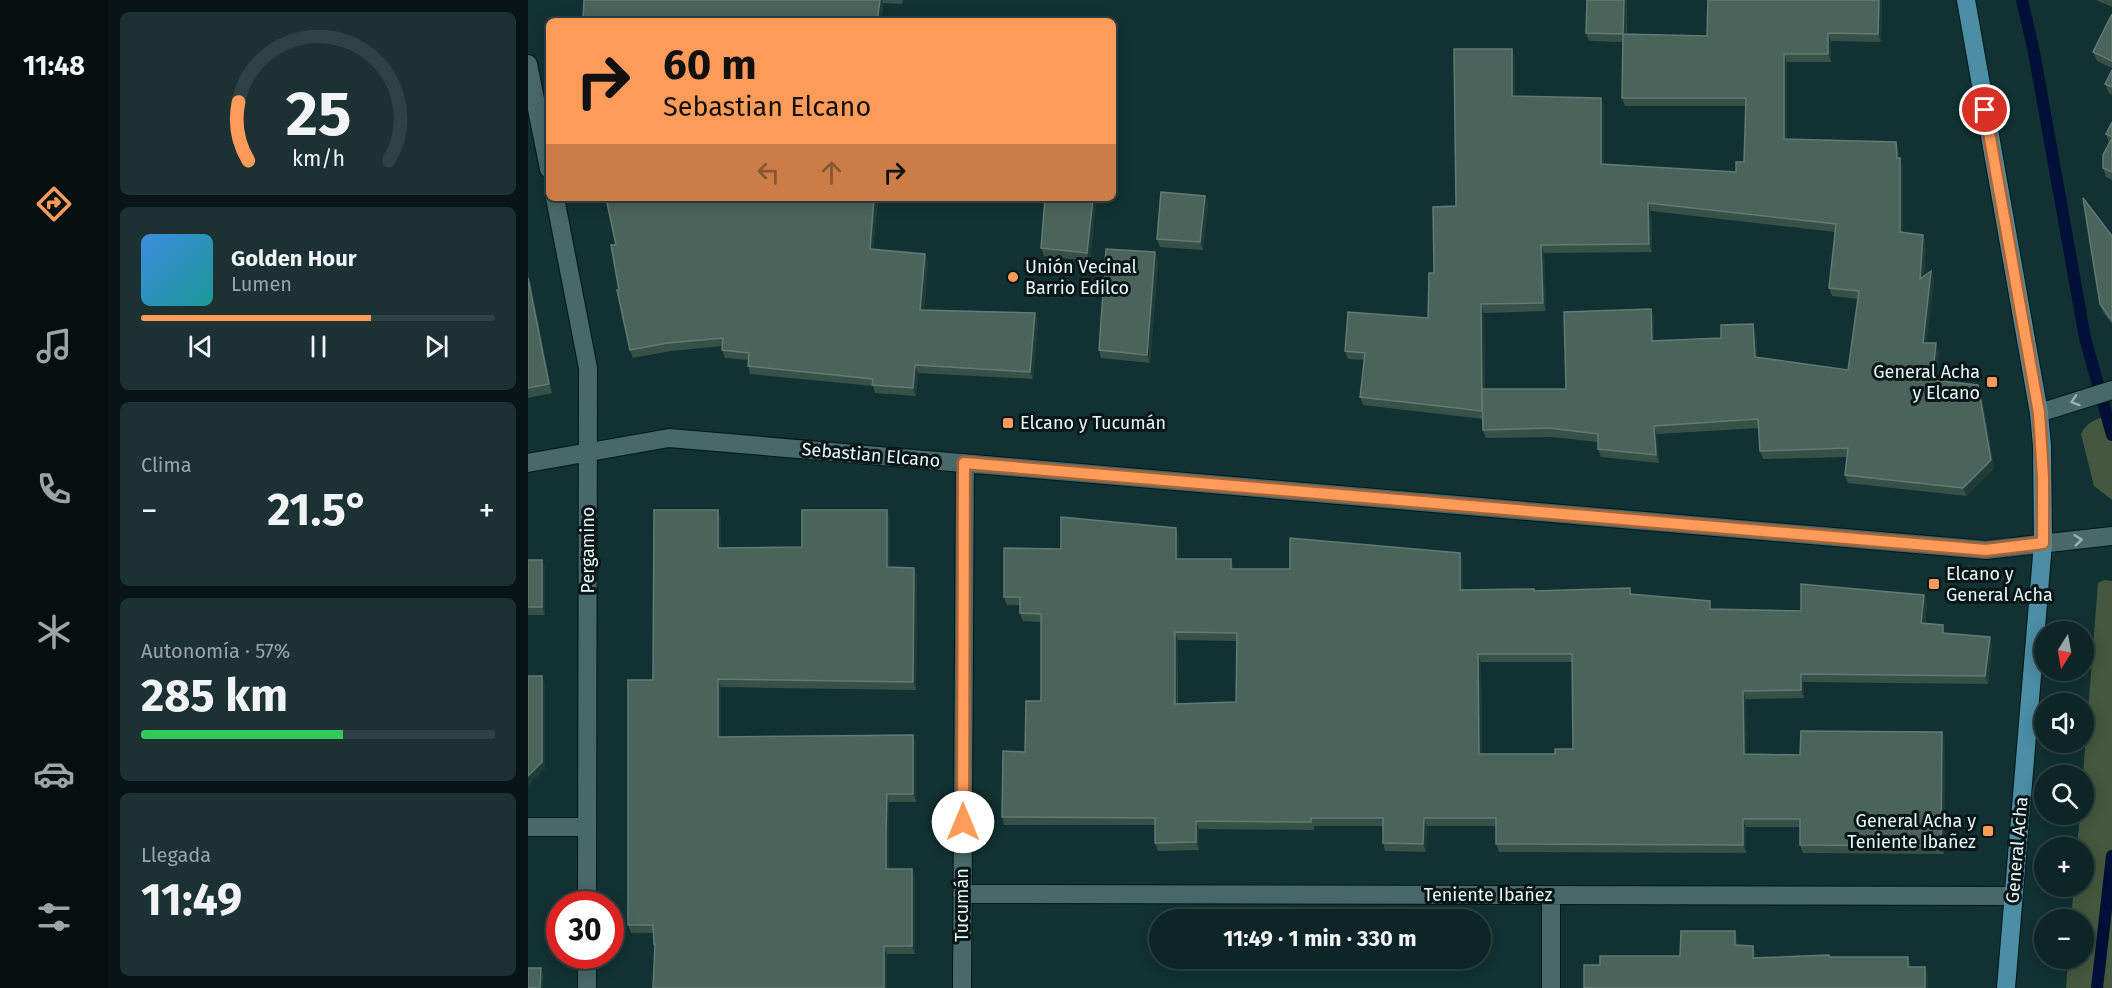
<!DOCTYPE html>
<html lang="es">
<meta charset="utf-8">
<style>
:root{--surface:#0e2526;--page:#1c3132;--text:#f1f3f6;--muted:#9ba5a7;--line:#2e4243;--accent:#fe9b59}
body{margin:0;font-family:"Fira Sans",sans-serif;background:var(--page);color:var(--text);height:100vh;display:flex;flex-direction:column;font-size:22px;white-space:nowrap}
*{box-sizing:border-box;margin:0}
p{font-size:20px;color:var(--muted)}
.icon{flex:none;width:33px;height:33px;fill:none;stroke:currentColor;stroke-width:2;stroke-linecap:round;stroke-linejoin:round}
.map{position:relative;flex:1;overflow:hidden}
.drawer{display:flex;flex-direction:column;gap:12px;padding:12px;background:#081415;width:420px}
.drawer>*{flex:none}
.guide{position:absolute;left:18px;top:18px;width:570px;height:183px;border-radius:9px;box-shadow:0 3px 15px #0003,0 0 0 2px var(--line);background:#fe9b59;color:#111;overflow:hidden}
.needle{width:39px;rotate:191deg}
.controls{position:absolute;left:1506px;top:621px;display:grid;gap:12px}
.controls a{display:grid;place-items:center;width:60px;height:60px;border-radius:50%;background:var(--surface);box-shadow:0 3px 15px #0003,0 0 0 2px var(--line);font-size:30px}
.speed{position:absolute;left:18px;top:891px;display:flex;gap:12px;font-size:30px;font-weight:700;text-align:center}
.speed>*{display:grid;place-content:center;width:78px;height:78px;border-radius:50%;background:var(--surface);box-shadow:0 3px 15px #0003,0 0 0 2px var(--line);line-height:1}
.speed .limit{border:9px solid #d22;background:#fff;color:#111}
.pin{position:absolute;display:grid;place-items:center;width:51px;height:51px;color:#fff;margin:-26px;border:3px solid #fff;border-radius:50%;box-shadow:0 2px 6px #0007}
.me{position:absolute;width:66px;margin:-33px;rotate:0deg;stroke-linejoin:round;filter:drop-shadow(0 0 4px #0008)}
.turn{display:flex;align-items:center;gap:21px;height:126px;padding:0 18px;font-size:27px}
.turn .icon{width:78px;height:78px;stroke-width:2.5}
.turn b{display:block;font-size:42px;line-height:51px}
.lanes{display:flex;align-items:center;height:57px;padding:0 18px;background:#0003;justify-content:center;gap:30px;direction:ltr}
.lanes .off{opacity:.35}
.big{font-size:45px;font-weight:700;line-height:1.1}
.drawer .tile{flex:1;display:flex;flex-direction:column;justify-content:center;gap:9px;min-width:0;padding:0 21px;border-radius:9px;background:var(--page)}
.drawer .dial{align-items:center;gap:0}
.dial svg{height:156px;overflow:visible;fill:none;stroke:var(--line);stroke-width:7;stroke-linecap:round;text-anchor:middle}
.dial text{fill:var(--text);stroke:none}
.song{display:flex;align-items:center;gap:18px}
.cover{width:72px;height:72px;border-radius:9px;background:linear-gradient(135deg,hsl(210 70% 55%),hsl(180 70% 35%))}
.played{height:6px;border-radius:3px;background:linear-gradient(90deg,var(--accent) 65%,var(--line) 65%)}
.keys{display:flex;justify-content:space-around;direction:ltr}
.heat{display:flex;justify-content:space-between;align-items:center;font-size:33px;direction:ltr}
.charge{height:9px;border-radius:4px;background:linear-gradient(90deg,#34c759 57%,var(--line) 0)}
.trip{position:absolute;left:621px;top:909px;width:342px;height:60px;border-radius:30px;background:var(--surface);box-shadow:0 3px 15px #0003,0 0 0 2px var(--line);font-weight:700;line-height:60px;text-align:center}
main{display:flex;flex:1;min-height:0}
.tab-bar{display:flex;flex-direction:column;width:108px;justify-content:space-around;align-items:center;background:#060f0f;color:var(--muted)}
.tab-bar .icon{width:42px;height:42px}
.tab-bar .current{color:var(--accent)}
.tab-bar b{font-size:27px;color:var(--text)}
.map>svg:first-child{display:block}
.green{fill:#43583e}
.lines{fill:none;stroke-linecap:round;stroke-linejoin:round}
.stream{stroke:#001036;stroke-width:12}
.minor-casing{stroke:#00181a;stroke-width:20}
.major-casing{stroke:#00181a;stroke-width:20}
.minor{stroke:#496869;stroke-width:18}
.major{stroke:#4b8ea6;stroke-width:18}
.wall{fill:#375148;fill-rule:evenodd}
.shaded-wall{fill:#203c37}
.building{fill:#4a635b;stroke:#637a74;stroke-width:1.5;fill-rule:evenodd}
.oneway{stroke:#98b0b1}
.route-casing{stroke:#a5653a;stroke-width:15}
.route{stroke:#fe9b59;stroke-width:10}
.poi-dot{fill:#fe9b59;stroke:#0a1617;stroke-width:2}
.labels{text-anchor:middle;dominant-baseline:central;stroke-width:6;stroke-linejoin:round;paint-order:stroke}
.poi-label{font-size:18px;fill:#e8f9f9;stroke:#0a1617;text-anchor:start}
.street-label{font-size:18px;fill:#e8f9f9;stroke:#0a1617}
</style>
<main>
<nav class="tab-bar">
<b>11:48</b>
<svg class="icon current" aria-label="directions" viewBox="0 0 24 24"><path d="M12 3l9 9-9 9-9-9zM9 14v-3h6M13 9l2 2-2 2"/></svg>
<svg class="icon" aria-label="music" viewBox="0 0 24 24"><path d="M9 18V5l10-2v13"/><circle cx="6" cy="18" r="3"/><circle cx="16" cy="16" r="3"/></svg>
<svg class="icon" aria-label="phone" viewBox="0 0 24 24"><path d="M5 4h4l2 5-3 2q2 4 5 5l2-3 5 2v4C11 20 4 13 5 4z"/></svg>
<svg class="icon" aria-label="climate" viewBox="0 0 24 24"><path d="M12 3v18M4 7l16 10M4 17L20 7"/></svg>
<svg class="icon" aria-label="car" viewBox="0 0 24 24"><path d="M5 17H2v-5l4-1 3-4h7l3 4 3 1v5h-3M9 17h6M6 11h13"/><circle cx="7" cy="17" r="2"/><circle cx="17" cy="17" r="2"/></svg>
<svg class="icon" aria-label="filters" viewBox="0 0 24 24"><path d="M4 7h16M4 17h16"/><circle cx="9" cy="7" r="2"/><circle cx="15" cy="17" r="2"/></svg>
</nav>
<section class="drawer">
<div class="tile dial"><svg viewBox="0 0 100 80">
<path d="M14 69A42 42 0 1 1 86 69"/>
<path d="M14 69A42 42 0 0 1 9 39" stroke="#fe9b59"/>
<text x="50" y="56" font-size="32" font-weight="700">25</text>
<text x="50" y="72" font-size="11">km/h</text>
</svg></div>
<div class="tile">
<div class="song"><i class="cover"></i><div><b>Golden Hour</b><p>Lumen</p></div></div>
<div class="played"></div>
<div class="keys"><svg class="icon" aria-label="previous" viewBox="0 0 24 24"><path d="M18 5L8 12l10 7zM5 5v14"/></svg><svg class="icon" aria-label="pause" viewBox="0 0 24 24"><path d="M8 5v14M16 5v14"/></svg><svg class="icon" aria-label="next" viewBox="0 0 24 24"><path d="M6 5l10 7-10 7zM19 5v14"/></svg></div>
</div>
<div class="tile"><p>Clima</p>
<div class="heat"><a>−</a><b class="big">21.5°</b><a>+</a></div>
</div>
<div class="tile"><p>Autonomía · 57%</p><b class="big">285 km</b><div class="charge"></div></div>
<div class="tile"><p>Llegada</p><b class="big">11:49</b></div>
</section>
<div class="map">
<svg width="1584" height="988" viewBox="0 0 1584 988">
<rect width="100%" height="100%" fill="#123132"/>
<path class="green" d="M1584 415V500L1566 486 1553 434C1558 422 1571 417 1584 415Z
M1576 580 1584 581V988H1538L1540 959 1556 958V920L1543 919 1546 887 1556 886V848L1549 847 1552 815 1556 814 1555 775 1570 583Z"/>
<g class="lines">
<path class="stream" d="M1494 0 1506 52 1557 338 1584 435
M1569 988 1584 856"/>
<defs>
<path id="minor" d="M0 64 21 169
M27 198 60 368 59 904
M1511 413 1584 390
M0 463 141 438 1458 550 1584 536
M0 827H59
M434 894 1485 896
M59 988V956
M434 988 437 463
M1023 988V895"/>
<path id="major" d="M1438 0 1511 413 1514 446 1515 543 1478 988"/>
</defs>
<use href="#minor" class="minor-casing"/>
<use href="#major" class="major-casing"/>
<use href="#minor" class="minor"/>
<use href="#major" class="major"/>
</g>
<path class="wall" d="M56 0H375L374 4 355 3 353 21H56Z
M1099 0V34L1179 36 1354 0 1353 42 1303 41V62H1259V139L1368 142 1371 150V158L1375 166V233L1398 243 1396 276 1403 271 1406 279 1398 343 1411 352 1407 380 1450 385 1453 393 1466 468 1438 496 1320 483 1317 475 1319 457 1235 459 1232 451 1231 428 1129 434 1131 463 1073 457 1070 449V442L1024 437 958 438 955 430V419L835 405 832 397 836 360 820 359 817 351 900 318 906 273 928 206 987 57V97L1076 106V164L1208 172 1216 162 1218 106H1097L1094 98 1095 42 1061 41 1058 33ZM1123 211 1307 232 1301 288 1304 296 1330 299 1320 370 1229 358 1228 332 1193 338 1126 340V317L1123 309 1038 389H957L956 313 1018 311 1016 253 1124 252Z
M1568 0H1584V7Z
M1584 14V68L1569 61 1565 52Z
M1584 70V95L1581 93 1577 84Z
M1584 122V180L1578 177 1575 168 1581 143 1578 134Z
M677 196 680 204 675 250 632 247 629 239Z
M78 198H350L345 249 397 254 400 262 396 310 507 313 510 321 505 379 390 373 388 396 347 393 345 386 222 374 220 366V360L197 358 194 350V346L143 351 105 358 102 350 91 290 88 245Z
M568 198 562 261 516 256 513 248Z
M1584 236V324L1575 312 1572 304Z
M630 260 622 363 573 358 571 350Z
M0 271 24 393 0 398Z
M190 510 193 518V548L274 547 359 510 362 518V567L386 568 389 576 388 690 193 687V737L385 735 388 743V802H361V869L387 877V954H359V988H125L127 948 126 944V933H103L100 925 125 680Z
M651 536V559H703L706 569H762L932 553 935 561V590L1007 591 1102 588 1104 595 1185 609 1273 611 1396 595 1399 603 1397 624 1418 633 1464 645 1460 684 1275 682 1276 698 1218 699V754L1272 755 1417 740 1416 854 1275 853 1272 845V827H1218V853L971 852 968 844V826H899L898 852 857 851 855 843V826H786V830L671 829V850L630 851 627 843V825H476L474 817 497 752 513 701V622L495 621 492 613V605H479L476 597 533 549ZM650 640 709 641 708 702 650 704ZM953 662H1044L1045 749 1027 754H954Z
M0 560H14L17 568V615H0Z"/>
<path class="shaded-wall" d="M352 0H354L355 3 353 21H349Z
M1096 0H1099L1098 42 1095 34Z
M1351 0H1354L1353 42 1350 34Z
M1300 33 1303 41V62L1300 54Z
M984 49 987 57V105L984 96Z
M1256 54 1259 62V147L1256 139Z
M1073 98 1076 106V172L1073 164Z
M1368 142 1371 150 1372 166 1369 158Z
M1372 158 1375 166V240L1372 232Z
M677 196 680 204 675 250 672 242Z
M346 198H350L344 257 342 249Z
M565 198H568L562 261 559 253Z
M1120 203 1123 211 1124 252 1121 244Z
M1395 235 1398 243 1395 287 1392 279Z
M1013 245 1016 253 1018 311 1015 303Z
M627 252 630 260 622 363 619 355Z
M397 254 400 262 395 318 392 310Z
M0 271 24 393 21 384 0 278Z
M1403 271 1406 279 1398 351 1395 343Z
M953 304 956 313 957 420 954 411Z
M1123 309 1126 317V349L1124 341Z
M507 313 510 321 505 379 502 372Z
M1225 324 1228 332 1229 366 1227 357Z
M1408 343 1411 352 1406 388 1404 380Z
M387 365 390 373 388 396 385 388Z
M1450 385 1453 393 1466 468 1438 496 1435 488Z
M1126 426 1129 434 1131 463 1128 455Z
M190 510 193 518V556L190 548Z
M359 510 362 518V575L359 567Z
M648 528 651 536V567L648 559Z
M932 553 935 561V598L932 590Z
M703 559 706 567V577L703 569Z
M14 560 17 568V615L14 607Z
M386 568 389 576 388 690 385 682Z
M1396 595 1399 603 1396 631 1393 623Z
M647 632 650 640 649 712 647 704Z
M1462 637 1464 645 1460 684 1457 676Z
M950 654 953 662 954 762 951 754Z
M1273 674 1275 682 1276 698 1273 690Z
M14 676 17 684V769L0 786V776Z
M190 679 193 687V745L190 737Z
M1215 691 1218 699 1219 762 1216 754Z
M1414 732 1417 740 1416 854 1413 846Z
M385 735 388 743V802L385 794Z
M359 794 361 802V877L358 869Z
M896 818 899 826 898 852 895 844Z
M1215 819 1218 827V853L1215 845Z
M668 821 671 829V850L668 842Z
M384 869 387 877V954L384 946Z
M1207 931 1210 939V953L1207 945Z
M356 946 359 954V988H356Z
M1225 946 1228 954V966L1225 958Z
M1380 957 1383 965V975L1380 967Z
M1397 967 1400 975V988H1397Z
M13 968 16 976 15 988H12Z"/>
<path class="building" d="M56 0H352L349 21H72V20H55Z
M1059 0H1096L1095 34 1058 33Z
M1180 0H1351L1350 34 1300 33V54H1256V139L1368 142 1369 158H1372V232L1395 235 1392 279 1403 271 1395 343H1408L1404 380 1450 385 1463 460 1435 488 1317 475 1320 448 1232 451 1230 419 1126 426 1128 455 1070 449V434L1021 428 955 430 954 389H1038L1036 312 1123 309 1124 341 1193 338V325L1225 324 1227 357 1320 370 1331 291 1301 288 1308 224 1120 203 1121 244 1013 245 1015 303 953 304 954 411 832 397 837 353 817 351 820 312 900 318 901 273H906L905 207 928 206 926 49H984V96L1073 98V164L1208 172V162H1216L1218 98H1094L1095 34 1179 36Z
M1584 14V61L1565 52Z
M1584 70V87L1577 84Z
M1584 122V137L1578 134Z
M1584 138V172L1575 168V155Z
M633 192 677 196 672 242 629 239Z
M78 198H346L342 249 397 254 392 310 507 313 502 372 387 365 385 388 344 385 345 379 220 366 221 353 194 350 195 338 140 343 102 350 89 290H91L83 245H88Z
M517 198H565L559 253 513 248Z
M1555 198 1584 236V320L1572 304Z
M578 249 627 252 619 355 571 350Z
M0 278 21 384 0 388Z
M126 510H190V548L274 547V510H359V567L386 568 385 682 190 679V737L385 735V794H359L358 832V869H384V946H356V988H125L127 944H126L125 925H100V680H125Z
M533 517 648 528V559H703V569H762V538L932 553V590L1006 589V591L1102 588V594L1182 601V609L1273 611V584L1396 595 1393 623 1415 625V633L1462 637 1457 676 1273 674V690L1215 691 1216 754 1272 755 1273 731 1414 732 1413 846 1272 845V819H1215V845L968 844V818H896L895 844 855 843V818H783V822L668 821V842L627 843V818L474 817 475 751 497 752 498 701H513V614L492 613V597H476V548L533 549ZM647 632 709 633 708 702 647 704ZM950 654H1044L1045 749H1027V754H951Z
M0 560H14V607H0Z
M0 676H14V762L0 776Z
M1153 931H1207V945L1225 946V958L1301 955V957H1380V967H1397V988H1056V965H1072V956H1152Z
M0 968H13L12 988H0Z"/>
<defs><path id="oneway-chevron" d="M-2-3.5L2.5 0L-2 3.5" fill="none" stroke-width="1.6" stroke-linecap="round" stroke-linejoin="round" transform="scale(1.5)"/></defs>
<g class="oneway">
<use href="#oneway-chevron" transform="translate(1547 401) rotate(162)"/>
<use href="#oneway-chevron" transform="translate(1550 540) rotate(-6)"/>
</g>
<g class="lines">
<defs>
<path id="route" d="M435 822 436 463 1458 550 1515 543V477L1511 413 1457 110"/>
</defs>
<use href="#route" class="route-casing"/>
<use href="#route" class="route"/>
</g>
<g class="poi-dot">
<circle cx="485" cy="277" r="6"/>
<rect x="1458" y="376" width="12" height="12" rx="3"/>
<rect x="474" y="417" width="12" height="12" rx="3"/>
<rect x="1400" y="578" width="12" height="12" rx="3"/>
<rect x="1454" y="825" width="12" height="12" rx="3"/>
</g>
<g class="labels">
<g class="poi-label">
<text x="497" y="267">Unión Vecinal<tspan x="497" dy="21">Barrio Edilco</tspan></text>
<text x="1452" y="372" text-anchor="end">General Acha<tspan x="1452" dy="21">y Elcano</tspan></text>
<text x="492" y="423">Elcano y Tucumán</text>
<text x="1418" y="574">Elcano y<tspan x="1418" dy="21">General Acha</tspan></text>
<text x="1448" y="821" text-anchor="end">General Acha y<tspan x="1448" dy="21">Teniente Ibañez</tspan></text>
</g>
<g class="street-label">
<text transform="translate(343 455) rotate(5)">Sebastian Elcano</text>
<text transform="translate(60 550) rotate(-90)">Pergamino</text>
<text transform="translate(1489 850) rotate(-85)">General Acha</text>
<text x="960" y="895">Teniente Ibañez</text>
<text transform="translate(434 905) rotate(-90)">Tucumán</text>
</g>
</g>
</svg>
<div class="controls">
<a><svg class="needle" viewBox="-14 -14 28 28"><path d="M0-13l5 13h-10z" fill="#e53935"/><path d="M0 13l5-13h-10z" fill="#9ba5a7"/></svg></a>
<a><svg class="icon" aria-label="sound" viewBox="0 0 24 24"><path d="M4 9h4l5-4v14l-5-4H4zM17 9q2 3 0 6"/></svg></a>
<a><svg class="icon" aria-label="search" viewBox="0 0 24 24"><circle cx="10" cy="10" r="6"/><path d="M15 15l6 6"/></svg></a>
<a>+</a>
<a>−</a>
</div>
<div class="speed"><div class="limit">30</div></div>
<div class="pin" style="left:1457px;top:110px;background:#d93025"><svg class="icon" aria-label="arrive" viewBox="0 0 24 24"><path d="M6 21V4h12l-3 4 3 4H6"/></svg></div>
<svg class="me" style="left:435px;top:822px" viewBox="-20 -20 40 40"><circle r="19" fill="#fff"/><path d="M0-13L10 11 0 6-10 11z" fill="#fe9b59"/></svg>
<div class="trip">11:49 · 1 min · 330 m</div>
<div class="guide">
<div class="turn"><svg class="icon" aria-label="right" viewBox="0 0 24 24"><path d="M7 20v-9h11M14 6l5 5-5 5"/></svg><div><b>60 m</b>Sebastian Elcano</div></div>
<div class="lanes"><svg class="icon off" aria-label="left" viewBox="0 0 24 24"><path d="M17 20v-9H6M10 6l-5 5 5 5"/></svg><svg class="icon off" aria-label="ahead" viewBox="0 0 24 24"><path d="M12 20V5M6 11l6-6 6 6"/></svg><svg class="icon" aria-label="right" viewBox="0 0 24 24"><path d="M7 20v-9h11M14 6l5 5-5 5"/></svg></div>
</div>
</div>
</main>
